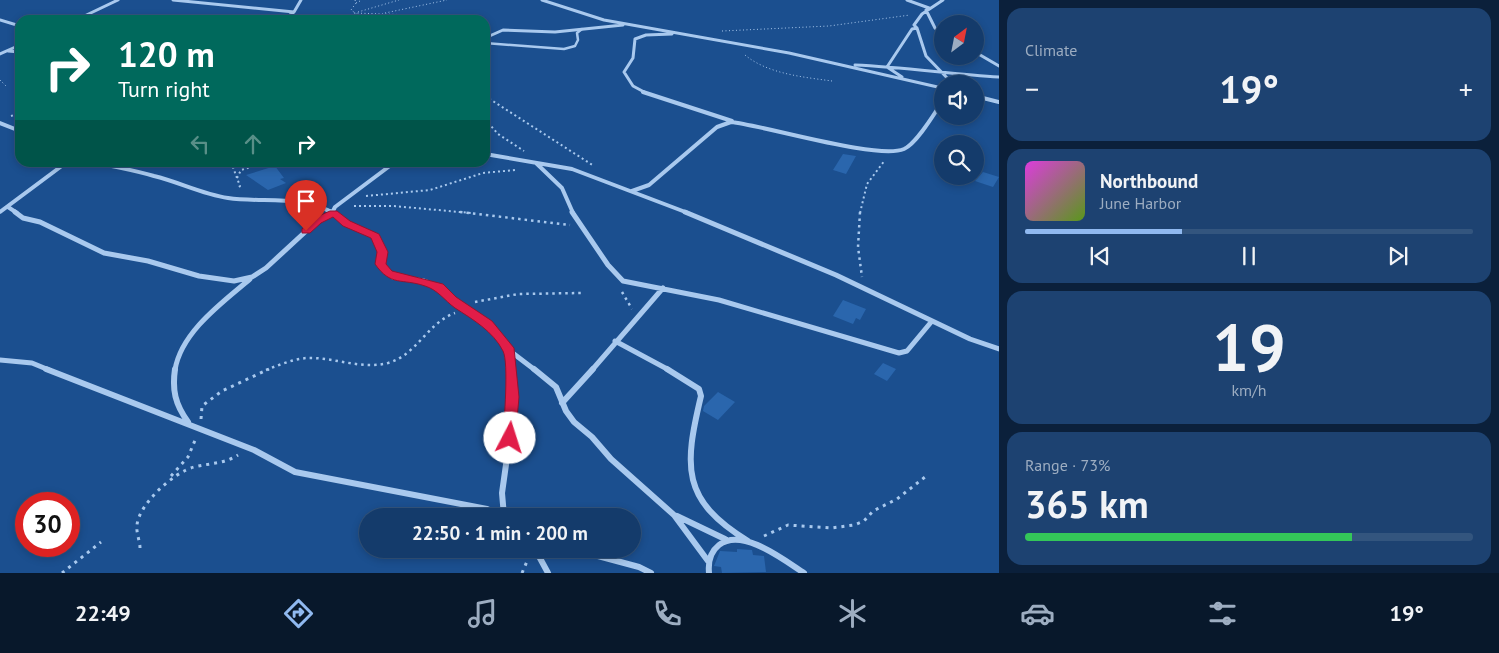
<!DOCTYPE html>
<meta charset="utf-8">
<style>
:root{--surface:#143b6b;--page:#1d4271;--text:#f1f3f6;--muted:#9dadc1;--line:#33557e;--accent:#90b9f0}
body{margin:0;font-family:"PT Sans",sans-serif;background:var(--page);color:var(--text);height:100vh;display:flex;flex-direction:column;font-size:19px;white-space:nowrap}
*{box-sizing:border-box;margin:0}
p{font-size:16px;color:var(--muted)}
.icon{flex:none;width:28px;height:28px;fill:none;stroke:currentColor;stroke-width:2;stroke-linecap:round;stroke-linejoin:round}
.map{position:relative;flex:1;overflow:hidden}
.side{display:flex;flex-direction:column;gap:8px;padding:8px;background:#0b203b;width:500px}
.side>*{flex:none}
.hud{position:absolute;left:15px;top:15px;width:475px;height:152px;border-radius:15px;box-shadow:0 2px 8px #0003,0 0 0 1px var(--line);background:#00695c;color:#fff;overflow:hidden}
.needle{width:32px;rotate:32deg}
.controls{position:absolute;left:934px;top:15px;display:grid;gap:10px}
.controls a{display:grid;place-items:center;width:50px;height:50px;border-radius:50%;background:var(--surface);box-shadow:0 2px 8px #0003,0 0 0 1px var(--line);font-size:25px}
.speed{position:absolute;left:15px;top:492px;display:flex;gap:10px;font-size:25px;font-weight:700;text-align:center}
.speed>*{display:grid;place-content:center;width:65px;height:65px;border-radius:50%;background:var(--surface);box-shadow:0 2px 8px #0003,0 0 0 1px var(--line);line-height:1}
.speed .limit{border:8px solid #d22;background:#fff;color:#111}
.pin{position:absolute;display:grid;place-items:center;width:42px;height:42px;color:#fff;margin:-51px -21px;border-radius:50% 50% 50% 0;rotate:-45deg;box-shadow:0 0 5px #0007}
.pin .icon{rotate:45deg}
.me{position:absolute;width:55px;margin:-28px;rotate:5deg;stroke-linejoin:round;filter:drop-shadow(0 0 4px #0008)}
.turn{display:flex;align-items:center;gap:18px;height:105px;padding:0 20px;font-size:22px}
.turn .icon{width:65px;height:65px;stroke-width:2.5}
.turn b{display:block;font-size:35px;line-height:42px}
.lanes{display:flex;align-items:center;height:48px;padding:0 20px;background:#0003;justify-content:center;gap:25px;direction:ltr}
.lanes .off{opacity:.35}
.big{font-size:38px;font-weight:700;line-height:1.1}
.side .tile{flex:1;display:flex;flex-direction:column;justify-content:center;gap:8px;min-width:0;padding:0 18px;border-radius:15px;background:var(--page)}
.side .dial{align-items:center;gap:0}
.dial b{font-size:65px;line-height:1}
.song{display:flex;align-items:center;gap:15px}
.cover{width:60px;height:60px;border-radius:8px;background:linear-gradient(135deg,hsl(300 70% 55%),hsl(90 70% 35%))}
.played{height:5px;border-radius:2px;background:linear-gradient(90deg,var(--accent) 35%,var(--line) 35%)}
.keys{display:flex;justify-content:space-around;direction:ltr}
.heat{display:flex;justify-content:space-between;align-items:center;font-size:28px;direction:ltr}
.charge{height:8px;border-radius:4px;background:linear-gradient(90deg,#34c759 73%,var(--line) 0)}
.trip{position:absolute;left:359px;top:508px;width:282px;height:50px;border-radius:25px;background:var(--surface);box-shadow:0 2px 8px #0003,0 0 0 1px var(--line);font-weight:700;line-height:50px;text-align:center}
.dock{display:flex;height:80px;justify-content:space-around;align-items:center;background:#08182b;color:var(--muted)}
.dock .icon{width:35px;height:35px}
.dock .active{color:var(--accent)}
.dock b{font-size:22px;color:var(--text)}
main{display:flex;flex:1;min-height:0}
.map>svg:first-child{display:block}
.building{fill:#2a66ad}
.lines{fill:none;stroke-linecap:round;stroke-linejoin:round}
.path-far3{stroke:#a9c9ee;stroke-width:1;stroke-dasharray:1 2.5;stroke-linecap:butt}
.path-far2{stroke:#a9c9ee;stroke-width:2;stroke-dasharray:2 3;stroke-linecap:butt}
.path-far1{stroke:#a9c9ee;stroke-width:2.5;stroke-dasharray:2.5 4;stroke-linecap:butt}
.path{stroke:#a9c9ee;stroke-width:3;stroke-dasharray:3 5;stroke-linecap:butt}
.lane{stroke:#a9c9ee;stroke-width:2.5}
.street-far3{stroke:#a9c9ee;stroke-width:3}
.street-far2{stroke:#a9c9ee;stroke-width:4}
.street-far1{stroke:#a9c9ee;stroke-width:5}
.street{stroke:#a9c9ee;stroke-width:6}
.route{fill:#e11d48;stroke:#92132f}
</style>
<main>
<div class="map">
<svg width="999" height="573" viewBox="0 0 999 573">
<rect width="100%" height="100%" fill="#1b4f8f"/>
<path class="building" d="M843 154 856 156 846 174 833 170Z
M275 166 284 178 280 179 286 183 268 190 246 175Z
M983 172 999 177 993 187 975 181Z
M843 300 866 309 860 320 856 318 853 324 833 316Z
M883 363 896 369 887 381 874 374Z
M718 392 735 402 718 420 703 411 704 406Z
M737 549 752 550 753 555 764 556 766 572 722 573 721 567 714 566 720 551 737 552Z"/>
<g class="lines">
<path class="path-far3" d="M355 0 356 3 351 10 365 20
M356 3 362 0
M358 12 399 0
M354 13 413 15 457 20
M385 13 447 0
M722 31 829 26 910 15
M745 55C768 74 803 77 832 81
M0 80 6 86"/>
<path class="path-far2" d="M485 96 594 166
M11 116 20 113
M485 119 498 134 524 151
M231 162 240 186 237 189
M348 162 374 165
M237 178 241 170 267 162
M366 196 430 190 483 173 515 170
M354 206H393L471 213
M860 213 867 184 885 160"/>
<path class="path-far1" d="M460 212 570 225
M860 212 858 247 862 277
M622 292 632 309
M475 302 518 294 582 293
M266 370C279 365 293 359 307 358 334 357 361 370 388 363 417 355 427 323 455 313"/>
<path class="path" d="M201 419 202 406 222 391 269 369
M171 476 188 457 196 438
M764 536 788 525 831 528 854 525 864 521 873 511 897 499 925 477
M140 548C140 541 136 533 137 525 139 504 174 472 194 467 210 463 224 464 238 455
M62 573 101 542
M522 573 528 559"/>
<path class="lane" d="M485 43 564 49 575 46 578 40 577 33 582 29"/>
<path class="street-far3" d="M173 0 294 12
M542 0 604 20 789 53 942 88
M907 0 929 8
M926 10 935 28 942 35
M81 18 104 20
M0 20 20 26
M76 20 118 0
M283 20 294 12 301 0
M917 28 926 56 953 84
M485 38 503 30 555 32 623 25
M8 51 20 52
M975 52 999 66
M0 54 20 45
M855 65C903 67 951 74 999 77
M902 77 887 67 912 29 917 28 914 25 922 14 943 0
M646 93 633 86 624 72 633 58 635 39 646 35 672 34"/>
<path class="street-far2" d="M643 92 732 121
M975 96 999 102
M0 123 20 131
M485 154 572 169 688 213
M94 162C114 167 134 170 154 176 179 182 202 194 228 198 263 203 302 195 333 213
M536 163 562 188 573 213
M632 191 649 185 717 127 731 122C767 126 877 160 904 149 917 143 934 114 942 102
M8 207 17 213
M0 212 67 162
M332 213 335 207 395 162"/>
<path class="street-far1" d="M15 212 23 218 40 222 104 253 148 261 199 276 234 281 252 277 266 268 317 221 333 212
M331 212C337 216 342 221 348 224 369 235 386 234 381 264L393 277 424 281 439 287 452 300 488 324 510 351 535 370
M572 212 608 265 623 281 719 300 899 353 907 351 932 321
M685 212 836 275 970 339 999 349
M615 341 669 370
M510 351 511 370
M0 360 32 363 49 370
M175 370C181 332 223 302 250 279
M592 370 663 288"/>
<path class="street" d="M46 369 254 450 295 472 487 509 501 516
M175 369C172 390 175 404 188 422
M534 369 556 387 566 411 574 422 592 437 611 459 674 515 708 561
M667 369 699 389 701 396C684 467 681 500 748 541
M562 403 593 369
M504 516 502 493 512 422 510 369
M677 516 725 539
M535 549 548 573
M572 549 639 567 651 573
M709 573C708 562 710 552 719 545 742 527 784 560 804 573"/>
</g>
<path class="route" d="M330 211H337L350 221 379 234 388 252 386 264 392 271 443 284 456 297 492 321 514 348 519 397 515 442H505L503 438C504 422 509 363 503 351 493 331 472 319 455 308 444 300 438 290 425 286 402 278 391 287 375 264L377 252 371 238 343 226 333 217 321 223 310 233H302V229L314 218Z"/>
</svg>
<div class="controls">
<a><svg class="needle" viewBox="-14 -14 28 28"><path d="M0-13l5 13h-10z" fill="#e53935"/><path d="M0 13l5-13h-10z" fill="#9dadc1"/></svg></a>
<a><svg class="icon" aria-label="sound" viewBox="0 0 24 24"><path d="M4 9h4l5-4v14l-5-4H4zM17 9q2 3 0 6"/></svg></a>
<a><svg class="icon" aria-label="search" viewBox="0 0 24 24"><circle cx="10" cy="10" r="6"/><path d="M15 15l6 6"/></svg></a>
</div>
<div class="speed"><div class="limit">30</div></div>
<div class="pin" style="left:306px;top:231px;background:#d93025"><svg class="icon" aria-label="arrive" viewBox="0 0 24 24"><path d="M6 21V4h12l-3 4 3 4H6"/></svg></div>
<svg class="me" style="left:510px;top:438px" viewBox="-20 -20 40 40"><circle r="19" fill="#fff"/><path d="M0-13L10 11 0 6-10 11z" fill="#e11d48"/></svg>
<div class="trip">22:50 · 1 min · 200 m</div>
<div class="hud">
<div class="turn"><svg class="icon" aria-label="right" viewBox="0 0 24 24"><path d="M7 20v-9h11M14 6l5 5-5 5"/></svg><div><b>120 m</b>Turn right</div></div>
<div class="lanes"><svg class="icon off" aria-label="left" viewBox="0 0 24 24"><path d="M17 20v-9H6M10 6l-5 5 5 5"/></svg><svg class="icon off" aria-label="ahead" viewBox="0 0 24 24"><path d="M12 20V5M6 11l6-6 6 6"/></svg><svg class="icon" aria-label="right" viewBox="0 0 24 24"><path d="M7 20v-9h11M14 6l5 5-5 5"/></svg></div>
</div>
</div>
<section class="side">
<div class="tile"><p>Climate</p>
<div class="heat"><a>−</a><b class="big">19°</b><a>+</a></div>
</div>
<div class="tile">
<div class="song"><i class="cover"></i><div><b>Northbound</b><p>June Harbor</p></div></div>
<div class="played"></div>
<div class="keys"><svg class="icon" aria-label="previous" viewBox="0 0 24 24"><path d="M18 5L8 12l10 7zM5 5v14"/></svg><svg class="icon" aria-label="pause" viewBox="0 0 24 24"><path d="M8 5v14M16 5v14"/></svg><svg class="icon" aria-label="next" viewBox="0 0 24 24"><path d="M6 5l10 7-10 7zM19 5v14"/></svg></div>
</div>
<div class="tile dial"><b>19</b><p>km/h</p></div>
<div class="tile"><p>Range · 73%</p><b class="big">365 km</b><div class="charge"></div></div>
</section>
</main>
<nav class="dock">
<b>22:49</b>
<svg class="icon active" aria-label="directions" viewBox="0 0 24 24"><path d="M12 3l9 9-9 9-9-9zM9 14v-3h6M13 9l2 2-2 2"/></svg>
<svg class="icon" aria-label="music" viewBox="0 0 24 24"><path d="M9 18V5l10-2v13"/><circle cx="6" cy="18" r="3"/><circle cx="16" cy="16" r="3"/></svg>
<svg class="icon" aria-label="phone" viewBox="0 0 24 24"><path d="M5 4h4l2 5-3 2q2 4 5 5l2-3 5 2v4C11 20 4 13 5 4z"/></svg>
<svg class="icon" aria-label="climate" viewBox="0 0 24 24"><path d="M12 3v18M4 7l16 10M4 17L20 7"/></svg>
<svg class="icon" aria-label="car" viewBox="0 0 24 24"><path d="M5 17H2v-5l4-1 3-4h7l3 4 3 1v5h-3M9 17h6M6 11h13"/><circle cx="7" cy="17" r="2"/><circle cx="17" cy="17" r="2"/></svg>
<svg class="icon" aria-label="filters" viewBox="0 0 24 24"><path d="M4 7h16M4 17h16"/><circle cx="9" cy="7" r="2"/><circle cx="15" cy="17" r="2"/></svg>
<b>19°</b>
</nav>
